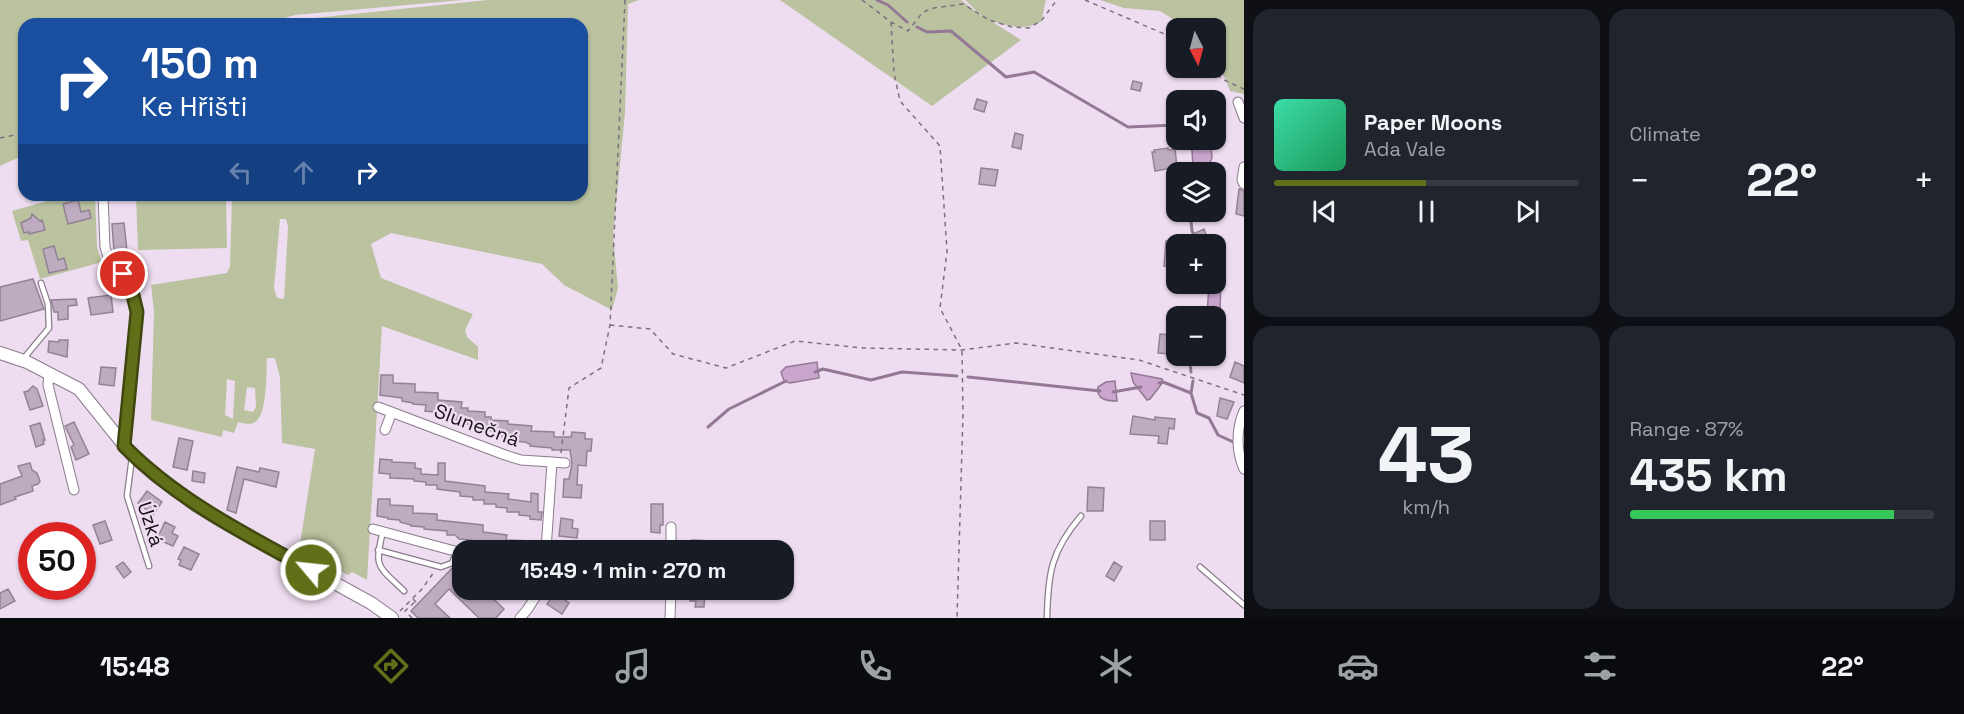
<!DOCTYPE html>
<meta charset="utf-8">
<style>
:root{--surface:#171b24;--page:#20242c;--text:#f1f3f6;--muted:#9ea1a6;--line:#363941;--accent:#626f19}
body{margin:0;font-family:"Space Grotesk",sans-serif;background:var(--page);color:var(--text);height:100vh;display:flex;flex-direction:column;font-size:22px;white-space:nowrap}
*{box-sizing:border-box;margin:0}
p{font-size:20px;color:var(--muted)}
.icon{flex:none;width:33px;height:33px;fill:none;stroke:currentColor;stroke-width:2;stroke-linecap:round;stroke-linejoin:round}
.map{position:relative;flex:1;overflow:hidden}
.panel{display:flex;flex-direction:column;gap:9px;padding:9px;background:#0d0f14;width:720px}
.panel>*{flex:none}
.hud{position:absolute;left:18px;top:18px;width:570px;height:183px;border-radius:18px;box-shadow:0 2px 4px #0004;background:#1a4fa0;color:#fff;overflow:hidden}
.needle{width:39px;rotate:174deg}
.tools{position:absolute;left:1166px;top:18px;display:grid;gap:12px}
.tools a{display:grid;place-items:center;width:60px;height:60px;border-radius:12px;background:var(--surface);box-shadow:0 2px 4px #0004;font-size:30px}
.speed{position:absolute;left:18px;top:522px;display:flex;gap:12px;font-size:30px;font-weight:700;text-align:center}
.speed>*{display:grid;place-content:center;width:78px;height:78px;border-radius:50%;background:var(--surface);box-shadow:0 2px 4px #0004;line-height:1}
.speed .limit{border:9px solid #d22;background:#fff;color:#111}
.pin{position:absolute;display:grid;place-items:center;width:51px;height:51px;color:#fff;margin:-26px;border:3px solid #fff;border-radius:50%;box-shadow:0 2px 6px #0007}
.me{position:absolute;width:66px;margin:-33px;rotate:298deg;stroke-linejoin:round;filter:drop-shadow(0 0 4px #0008)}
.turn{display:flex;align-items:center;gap:21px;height:126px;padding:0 24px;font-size:27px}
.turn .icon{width:78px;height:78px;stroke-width:2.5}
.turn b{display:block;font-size:42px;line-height:51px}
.lanes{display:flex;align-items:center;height:57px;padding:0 24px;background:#0003;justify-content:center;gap:30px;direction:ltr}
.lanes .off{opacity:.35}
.big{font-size:45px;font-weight:800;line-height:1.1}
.panel .tile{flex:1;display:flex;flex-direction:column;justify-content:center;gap:9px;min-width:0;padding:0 21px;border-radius:18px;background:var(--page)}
.panel .dial{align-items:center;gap:0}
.dial b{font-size:78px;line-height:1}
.song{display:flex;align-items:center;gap:18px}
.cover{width:72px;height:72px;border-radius:9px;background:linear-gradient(135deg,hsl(160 70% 55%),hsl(150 70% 35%))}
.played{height:6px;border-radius:3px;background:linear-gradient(90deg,var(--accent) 50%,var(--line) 50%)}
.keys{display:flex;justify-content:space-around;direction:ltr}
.heat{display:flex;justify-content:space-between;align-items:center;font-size:33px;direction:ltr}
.charge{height:9px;border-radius:4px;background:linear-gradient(90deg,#34c759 87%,var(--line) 0)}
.panel .tiles{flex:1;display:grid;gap:9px;grid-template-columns:repeat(2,1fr)}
.trip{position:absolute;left:452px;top:540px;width:342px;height:60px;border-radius:18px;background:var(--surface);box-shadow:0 2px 4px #0004;font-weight:800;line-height:60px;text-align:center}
.menu{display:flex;height:96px;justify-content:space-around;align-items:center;background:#090b0e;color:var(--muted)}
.menu .icon{width:42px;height:42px}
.menu .current{color:var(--accent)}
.menu b{font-size:27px;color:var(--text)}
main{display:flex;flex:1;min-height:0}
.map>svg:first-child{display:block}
.green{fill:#bac29f;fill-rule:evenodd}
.water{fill:#caa6cd;stroke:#947997;stroke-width:1.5}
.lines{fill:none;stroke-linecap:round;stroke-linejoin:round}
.stream{stroke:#947997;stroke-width:3}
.building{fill:#bdacbf;stroke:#938294;stroke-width:1.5}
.lane-casing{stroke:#8b7b8c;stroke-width:7}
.street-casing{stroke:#8b7b8c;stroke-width:11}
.secondary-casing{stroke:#8b7b8c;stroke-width:14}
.path{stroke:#7b707d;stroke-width:1.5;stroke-dasharray:4.5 4.5;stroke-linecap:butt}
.lane{stroke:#fff;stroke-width:4.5}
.street{stroke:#fff;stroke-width:9}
.secondary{stroke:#fff;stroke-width:12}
.route-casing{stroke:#404810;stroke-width:15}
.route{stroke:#626f19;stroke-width:10}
.labels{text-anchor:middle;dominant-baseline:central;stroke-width:4.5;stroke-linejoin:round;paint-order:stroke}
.street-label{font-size:20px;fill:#171118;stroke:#eeddf0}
</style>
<main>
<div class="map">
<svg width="1244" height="618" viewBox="0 0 1244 618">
<rect width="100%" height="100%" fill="#eeddf0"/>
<path class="green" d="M0 0H463L295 15 264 24H24V155L0 166Z
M488 0H639L628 4 625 113 613 235 618 288 612 310 564 285 542 264 391 233 371 244 381 278 473 314 465 330 467 337 478 347V360L382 326 367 580 352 572 348 575 315 558 310 547 300 544 315 449 282 443 280 378 275 358H267C266 371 268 419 253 423 249 425 242 423 238 422L234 433 223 430 222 437 151 420 154 311 151 285 227 273 230 266 232 195H582V24H279L305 19ZM280 219H286L288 227 284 299 277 298 274 288ZM227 379 235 381 233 419 225 415ZM247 387 255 388 256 407 253 412 244 410Z
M780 0H961L984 18 965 0H1046L1041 22C1022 31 1011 26 991 21L1021 40 932 106Z
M1100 0H1244V94L1230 91 1225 78 1215 63V28H1187L1160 11 1124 8Z
M59 195H95L97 247 102 262 40 279 28 240 21 241 12 211 51 200Z
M136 195H226L227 248 138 250Z"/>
<path class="water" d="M1205 141 1211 147 1212 158 1206 172H1197L1193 168 1192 150 1197 144Z
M1215 276H1221L1220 313 1218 319 1207 316 1209 284H1215Z
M817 362 819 378 790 383 784 381 781 372 786 367Z
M1131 373 1162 379 1163 382 1150 399 1147 400 1133 382Z
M1115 381 1117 401C1106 401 1096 399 1098 387L1106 382Z"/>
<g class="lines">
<path class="stream" d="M877 0 888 5 907 22
M917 27 927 32 951 31 1006 77 1034 72 1128 127 1176 125
M1190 212 1192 231 1199 244
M1204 244H1208
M1215 250 1222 256 1221 277
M1189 356 1191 372
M815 372 823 369 871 380 902 372 957 376
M968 377 1100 391
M1193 381 1191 393 1197 413 1209 418 1218 435 1244 447
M1159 383 1163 382 1191 393
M1113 392 1141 387
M708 427 729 409 786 381"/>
</g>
<path class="building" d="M1133 81 1142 83 1140 91 1131 89Z
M977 99 987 102 984 112 974 109Z
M1015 133 1023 135 1021 149 1012 147Z
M1168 148V150L1175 149 1177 167 1155 171 1152 152H1155L1154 150Z
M981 168 998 170 995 186 979 184Z
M1239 189 1244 191V216L1236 214Z
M78 200 81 212 89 210 91 218 68 224 63 204Z
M32 214 40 221 42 220 45 230 29 234V232L24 233 21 223 31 218Z
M124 223 127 251 114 252 112 224Z
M1204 229 1207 237 1193 243 1189 236Z
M1166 241 1176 242V267L1164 266Z
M54 246 58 260 64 258 67 269 49 273 43 249Z
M33 279 44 309 0 321V287Z
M111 295 113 312 91 315 88 298Z
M76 299 77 305 68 306V319L58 320V312H54L51 300Z
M1160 334 1172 335 1171 354 1158 353Z
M59 340H68L67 357 48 352 49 341 59 342Z
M1235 362 1244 366V383L1230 377Z
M101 367 116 368 114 386 99 384Z
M381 375H393V383L415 384V392L438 393V400L462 402 461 408H468V411L485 412V417H491V420L508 421V424L532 426 531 431 554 432V437H571L572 432 585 433V439H592L591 451H587L586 466 578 465 577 485H582L581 498 563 497 564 479H569L572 464 570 450H552V448L530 446V444L525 442 513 441V439L495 435 496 431 483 430V428L467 424V422L449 418V416H444V413L425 411 426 405 413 404V403L402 401V398L380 395Z
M33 386 37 389 43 406 30 410 24 392 28 391Z
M1220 398 1234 402 1227 419 1217 416Z
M1133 416 1155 420V417L1175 419 1174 429 1169 428 1167 444 1158 443 1159 436 1130 434Z
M74 422 89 454 76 460 71 447 74 445 65 426Z
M40 423 45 440H43L44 444 36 447 30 426Z
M179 438 193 441 187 470 173 467Z
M380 459 392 460V462L415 463V468L421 469V474L438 475V463H445V481L485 486V492L509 494 508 499 531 502V493L538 494V512H542L541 520 530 519V516L519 515V512H507V508L496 507V504H484V500H473V497L460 496V492L437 489V485H426V482L414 481V479L390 478V474L379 473Z
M30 463 32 470 37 473 40 481 38 484 32 486 33 491 15 497 16 499 0 505V484L22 476 18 466Z
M237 467 259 472 260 468 279 472 276 487 244 479 236 513 227 510Z
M193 471 205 473 204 483 192 481Z
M1088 487 1104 488 1103 511H1087Z
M147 491 162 502 153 515 138 503Z
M378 499H390V505L413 506V513L437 514V520L483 525V532L507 535 506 540 530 541V550H500L494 549V546L482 545V543L470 541 471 540 459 539 455 535H447V531L424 529V527L411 526V525L400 522V520L388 519V518L377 516Z
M651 504H663V525H660V533L651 532Z
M561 518 573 520 572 528 578 529 577 538 559 536Z
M105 521 112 540 100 544 93 525Z
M1150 521H1165V540H1150Z
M165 522 175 527 172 533 178 536 173 546 157 539Z
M692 540 712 541 711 550H691Z
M184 547 199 554 191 570 179 565 181 560 178 559Z
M123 562 131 572 124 578 116 567Z
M1114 562 1122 567 1114 581 1106 576Z
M457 563 462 568V590H484L504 609 496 618H479L449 589 435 604 450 618H418L411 611Z
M8 589 15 601 0 609V593Z
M557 590 567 596 565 600 569 603 562 614 547 604Z
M691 590H705L704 607H695L696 601H690Z"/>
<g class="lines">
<defs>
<path id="lane" d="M24 358 49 328 48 304 41 283
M132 457 127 496 149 566
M383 531C374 568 377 565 404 591
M378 550 441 567 452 563 457 551
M1200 567 1244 605
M1047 618C1048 573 1051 551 1081 516"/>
<path id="street" d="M1238 102 1244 118
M1244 167 1242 180 1244 184
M103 195 105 247 108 257 123 274 132 291 137 312 124 446
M49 373 48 385 74 490
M378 407 505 455 521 460 552 462 546 550
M1244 411C1236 429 1236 451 1244 469
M385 430 392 412
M552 462 565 463
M671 527V550
M373 529 462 553
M520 618 527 610 540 590
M670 618 671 590"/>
<path id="secondary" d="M0 353 27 362 79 389 132 455 155 475 197 506 251 537 371 603 392 618"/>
</defs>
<use href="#lane" class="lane-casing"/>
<use href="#street" class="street-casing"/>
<use href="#secondary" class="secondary-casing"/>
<path class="path" d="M862 0 891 22 908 31 923 12 934 8 963 4 989 20 1012 27 1029 28 1041 21 1057 0
M1085 0 1176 39
M891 22 894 73 900 101 940 146 947 251 940 308 962 350 963 414 957 618
M1211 68 1222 79 1244 89
M0 138 24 133
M610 325 650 329 673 354 726 368 795 341 863 348 962 350 1016 343 1139 360 1244 395
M561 453 569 388 601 368 610 325 625 0
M413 599 418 604
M400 611 422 589 434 572
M412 618 405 611 416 601"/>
<use href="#lane" class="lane"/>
<use href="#street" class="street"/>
<use href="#secondary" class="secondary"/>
</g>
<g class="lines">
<defs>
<path id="route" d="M123 274 132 291 137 312 124 446C177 500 245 534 311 570"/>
</defs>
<use href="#route" class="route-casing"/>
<use href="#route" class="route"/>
</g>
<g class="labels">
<g class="street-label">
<text transform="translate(477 425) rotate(20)">Slunečná</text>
<text transform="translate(151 524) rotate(72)">Úzká</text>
</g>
</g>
</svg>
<div class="tools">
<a><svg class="needle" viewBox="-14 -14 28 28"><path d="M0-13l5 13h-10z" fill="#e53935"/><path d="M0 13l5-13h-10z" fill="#9ea1a6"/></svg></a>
<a><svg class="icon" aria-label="sound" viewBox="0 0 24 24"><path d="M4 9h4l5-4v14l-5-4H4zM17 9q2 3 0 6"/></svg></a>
<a><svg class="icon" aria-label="layers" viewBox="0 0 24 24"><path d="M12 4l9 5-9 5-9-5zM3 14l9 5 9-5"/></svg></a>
<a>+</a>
<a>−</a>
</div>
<div class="speed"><div class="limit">50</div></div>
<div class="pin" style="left:123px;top:274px;background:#d93025"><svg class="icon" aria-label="arrive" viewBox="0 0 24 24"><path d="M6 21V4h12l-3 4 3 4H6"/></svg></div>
<svg class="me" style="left:311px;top:570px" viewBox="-20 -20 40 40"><circle r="17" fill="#626f19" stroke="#fff" stroke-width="3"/><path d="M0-11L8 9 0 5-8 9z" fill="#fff"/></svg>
<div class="trip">15:49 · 1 min · 270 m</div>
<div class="hud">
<div class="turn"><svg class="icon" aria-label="right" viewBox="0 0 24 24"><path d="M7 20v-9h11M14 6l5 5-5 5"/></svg><div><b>150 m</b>Ke Hřišti</div></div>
<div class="lanes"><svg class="icon off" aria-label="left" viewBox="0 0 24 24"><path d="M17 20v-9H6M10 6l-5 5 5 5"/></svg><svg class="icon off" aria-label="ahead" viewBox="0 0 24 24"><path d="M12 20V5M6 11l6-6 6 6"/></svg><svg class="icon" aria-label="right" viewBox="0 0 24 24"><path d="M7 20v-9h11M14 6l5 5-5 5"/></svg></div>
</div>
</div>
<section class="panel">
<div class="tiles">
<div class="tile">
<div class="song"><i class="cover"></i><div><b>Paper Moons</b><p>Ada Vale</p></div></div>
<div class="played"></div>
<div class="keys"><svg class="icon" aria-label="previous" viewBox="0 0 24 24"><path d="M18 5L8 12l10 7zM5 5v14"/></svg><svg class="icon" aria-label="pause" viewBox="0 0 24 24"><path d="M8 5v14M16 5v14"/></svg><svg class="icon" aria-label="next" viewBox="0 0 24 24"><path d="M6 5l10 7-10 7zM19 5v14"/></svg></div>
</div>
<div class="tile"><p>Climate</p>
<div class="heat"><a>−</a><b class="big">22°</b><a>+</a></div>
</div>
<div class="tile dial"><b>43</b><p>km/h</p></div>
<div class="tile"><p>Range · 87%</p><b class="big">435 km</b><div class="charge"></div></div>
</div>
</section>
</main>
<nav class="menu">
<b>15:48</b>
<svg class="icon current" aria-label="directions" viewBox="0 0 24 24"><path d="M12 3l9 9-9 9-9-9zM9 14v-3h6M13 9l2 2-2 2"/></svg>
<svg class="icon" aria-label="music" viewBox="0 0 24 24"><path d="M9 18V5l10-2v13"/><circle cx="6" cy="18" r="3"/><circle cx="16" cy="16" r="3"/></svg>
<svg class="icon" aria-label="phone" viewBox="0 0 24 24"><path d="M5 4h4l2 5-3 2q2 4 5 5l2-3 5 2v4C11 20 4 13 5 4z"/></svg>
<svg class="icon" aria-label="climate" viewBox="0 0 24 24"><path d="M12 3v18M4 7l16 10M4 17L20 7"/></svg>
<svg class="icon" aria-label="car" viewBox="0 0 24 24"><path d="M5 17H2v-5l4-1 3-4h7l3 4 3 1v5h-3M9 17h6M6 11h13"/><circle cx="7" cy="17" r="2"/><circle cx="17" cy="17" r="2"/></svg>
<svg class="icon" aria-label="filters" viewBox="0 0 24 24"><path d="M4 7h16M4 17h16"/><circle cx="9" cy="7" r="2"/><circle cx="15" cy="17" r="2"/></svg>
<b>22°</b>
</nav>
